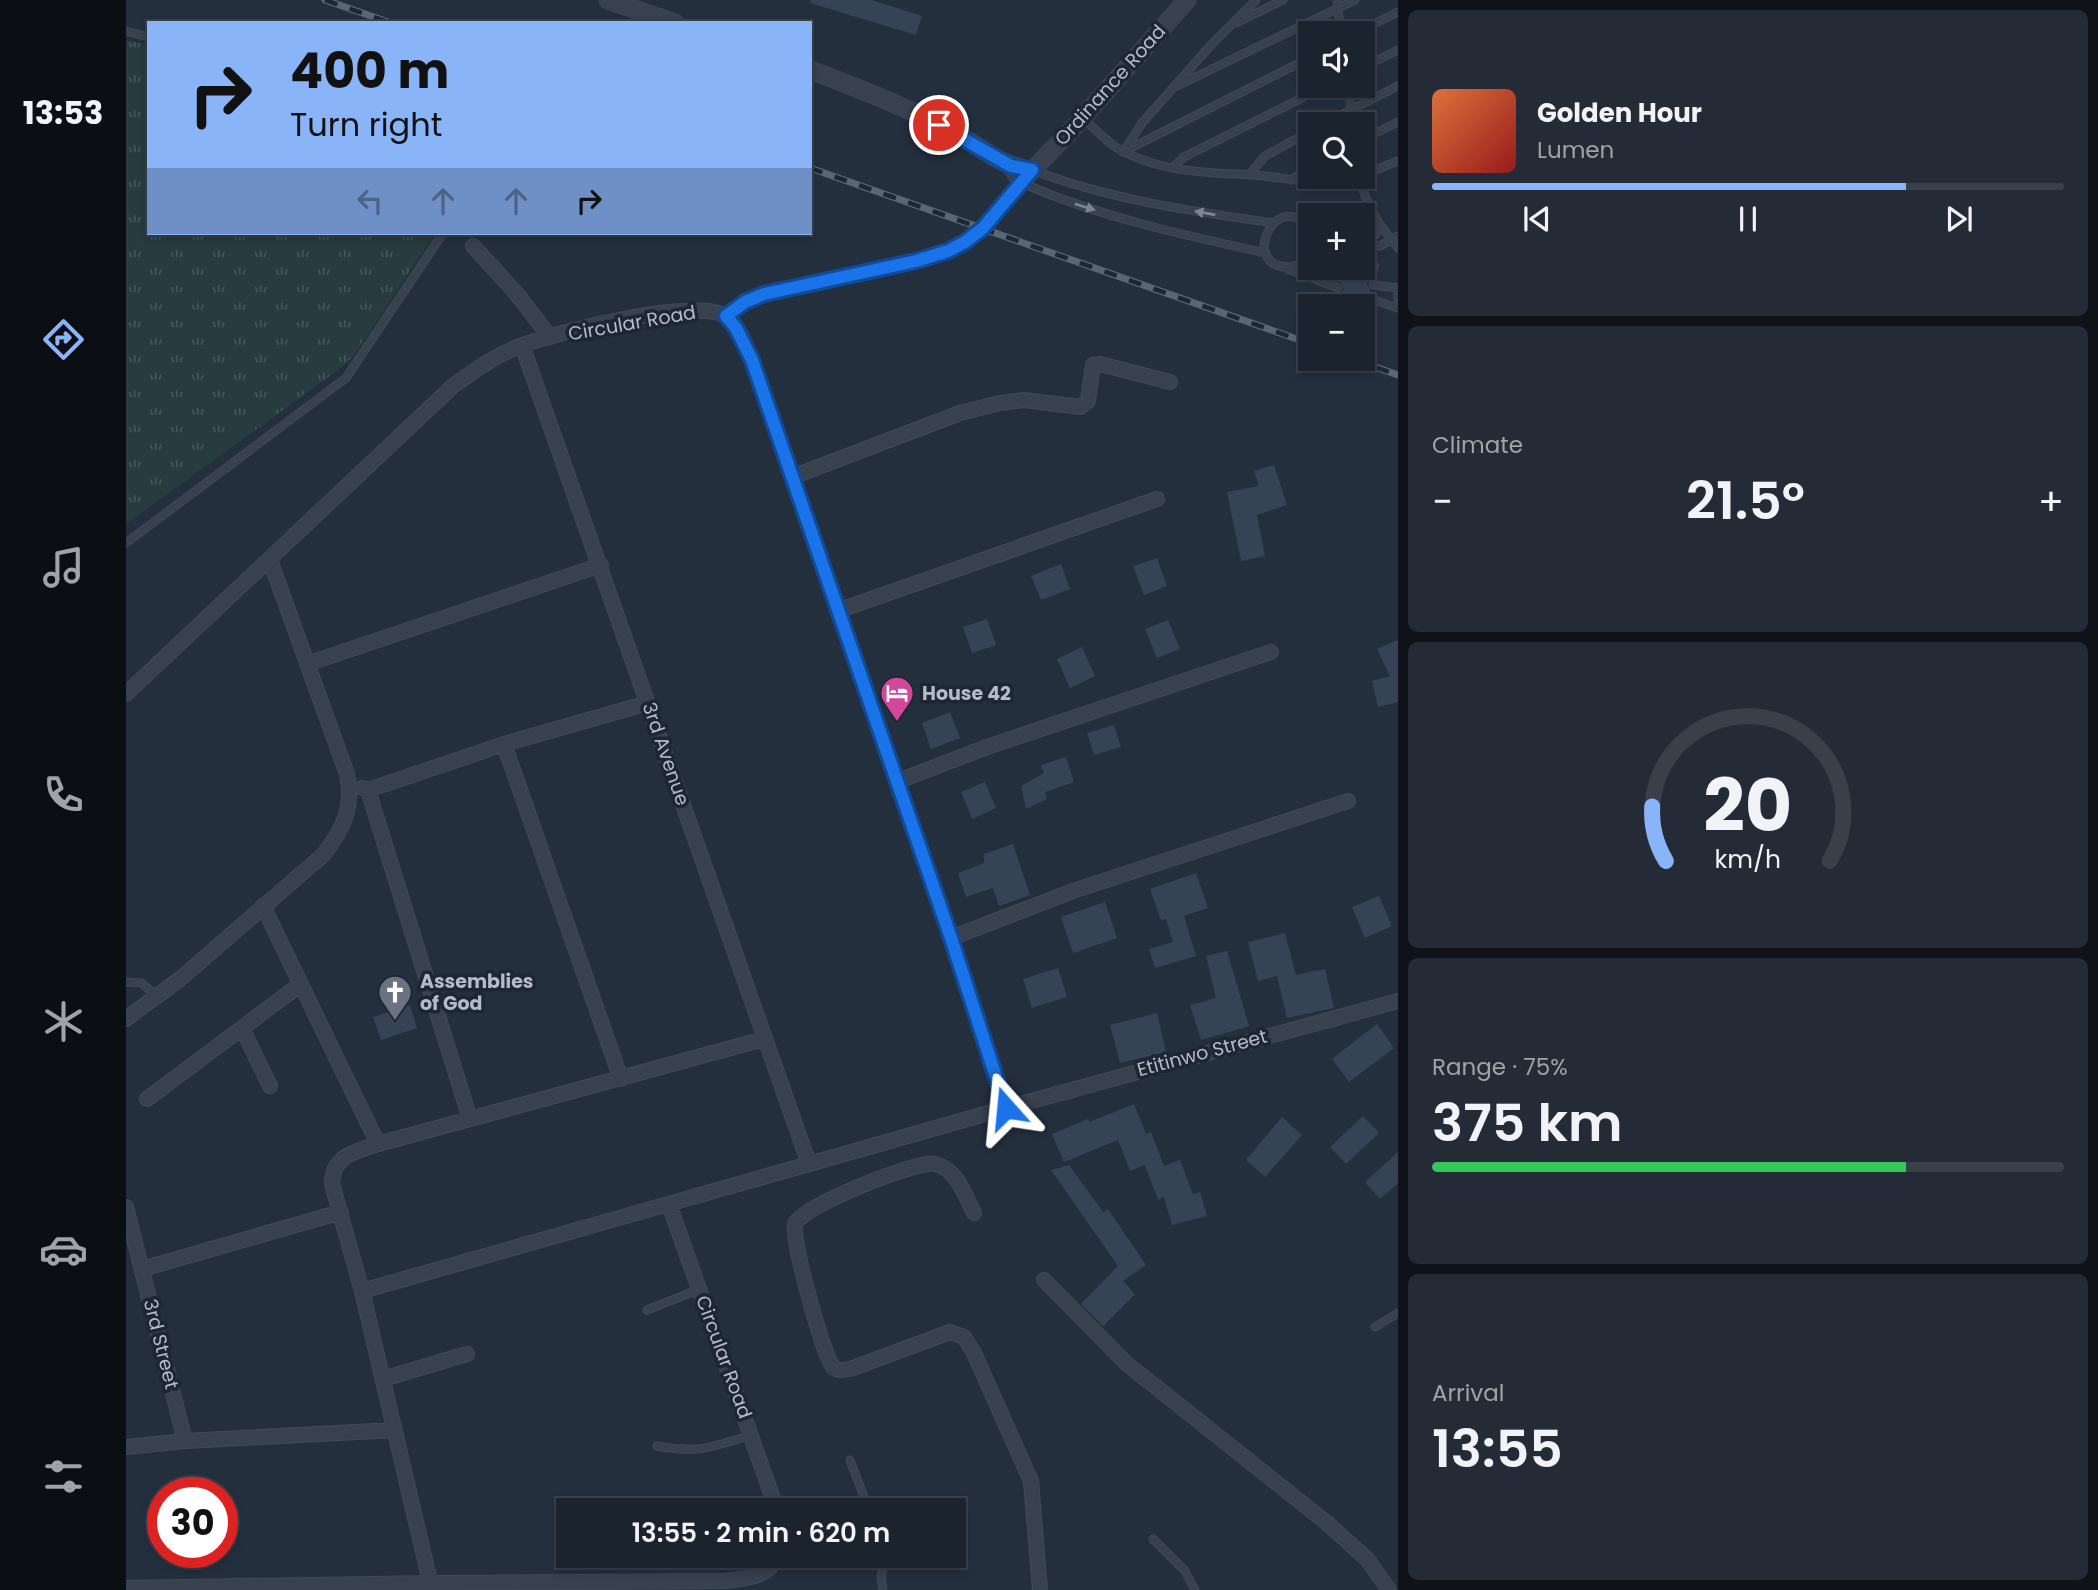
<!DOCTYPE html>
<meta charset="utf-8">
<style>
:root{--surface:#1b232e;--page:#242b36;--text:#f1f3f6;--muted:#a0a4aa;--line:#39404a;--accent:#8ab4f8}
body{margin:0;font-family:Poppins,sans-serif;background:var(--page);color:var(--text);height:100vh;display:flex;flex-direction:column;font-size:26px;white-space:nowrap}
*{box-sizing:border-box;margin:0}
p{font-size:23px;color:var(--muted)}
.icon{flex:none;width:38px;height:38px;fill:none;stroke:currentColor;stroke-width:2;stroke-linecap:round;stroke-linejoin:round}
.map{position:relative;flex:1;overflow:hidden}
.details{display:flex;flex-direction:column;gap:10px;padding:10px;background:#0f1319;width:700px}
.details>*{flex:none}
.guide{position:absolute;left:21px;top:21px;width:665px;height:214px;border-radius:0px;box-shadow:0 4px 10px #0003,0 0 0 2px var(--line);background:#8ab4f8;color:#111;overflow:hidden}
.controls{position:absolute;left:1172px;top:21px;display:grid;gap:14px}
.controls a{display:grid;place-items:center;width:77px;height:77px;border-radius:0px;background:var(--surface);box-shadow:0 4px 10px #0003,0 0 0 2px var(--line);font-size:35px}
.speed{position:absolute;left:21px;top:1477px;display:flex;gap:14px;font-size:35px;font-weight:700;text-align:center}
.speed>*{display:grid;place-content:center;width:91px;height:91px;border-radius:50%;background:var(--surface);box-shadow:0 4px 10px #0003,0 0 0 2px var(--line);line-height:1}
.speed .limit{border:10px solid #d22;background:#fff;color:#111}
.pin{position:absolute;display:grid;place-items:center;width:60px;height:60px;color:#fff;margin:-30px;border:4px solid #fff;border-radius:50%;box-shadow:0 2px 7px #0007}
.me{position:absolute;width:77px;margin:-38px;rotate:342deg;stroke-linejoin:round;filter:drop-shadow(0 0 5px #0008)}
.turn{display:flex;align-items:center;gap:24px;height:147px;padding:0 28px;font-size:32px}
.turn .icon{width:91px;height:91px;stroke-width:2.5}
.turn b{display:block;font-size:49px;line-height:60px}
.lanes{display:flex;align-items:center;height:66px;padding:0 28px;background:#0003;justify-content:center;gap:35px;direction:ltr}
.lanes .off{opacity:.35}
.big{font-size:52px;font-weight:600;line-height:1.1}
.details .tile{flex:1;display:flex;flex-direction:column;justify-content:center;gap:10px;min-width:0;padding:0 24px;border-radius:10px;background:var(--page)}
.details .dial{align-items:center;gap:0}
.dial svg{height:182px;overflow:visible;fill:none;stroke:var(--line);stroke-width:7;stroke-linecap:round;text-anchor:middle}
.dial text{fill:var(--text);stroke:none}
.song{display:flex;align-items:center;gap:21px}
.cover{width:84px;height:84px;border-radius:10px;background:linear-gradient(135deg,hsl(20 70% 55%),hsl(0 70% 35%))}
.played{height:7px;border-radius:4px;background:linear-gradient(90deg,var(--accent) 75%,var(--line) 75%)}
.keys{display:flex;justify-content:space-around;direction:ltr}
.heat{display:flex;justify-content:space-between;align-items:center;font-size:38px;direction:ltr}
.charge{height:10px;border-radius:5px;background:linear-gradient(90deg,#34c759 75%,var(--line) 0)}
.trip{position:absolute;left:430px;top:1498px;width:410px;height:70px;border-radius:0px;background:var(--surface);box-shadow:0 4px 10px #0003,0 0 0 2px var(--line);font-weight:600;line-height:70px;text-align:center}
main{display:flex;flex:1;min-height:0}
.tabs{display:flex;flex-direction:column;width:126px;justify-content:space-around;align-items:center;background:#0b0e12;color:var(--muted)}
.tabs .icon{width:49px;height:49px}
.tabs .current{color:var(--accent)}
.tabs b{font-size:32px;color:var(--text)}
.map>svg:first-child{display:block}
.grass{fill:url(#grass-tufts)}
.building{fill:#364354}
.lines{fill:none;stroke-linecap:round;stroke-linejoin:round}
.service-casing{stroke:#414a57;stroke-width:9}
.minor-casing{stroke:#414a57;stroke-width:16}
.tertiary-casing{stroke:#414a57;stroke-width:19}
.service{stroke:#38414e;stroke-width:7}
.minor{stroke:#38414e;stroke-width:14}
.tertiary{stroke:#38414e;stroke-width:18}
.rail-casing{stroke:#5a6575;stroke-width:7}
.rail{stroke:#1d2633;stroke-width:4.5;stroke-dasharray:13;stroke-linecap:butt}
.oneway{fill:#7c8592}
.route-casing{stroke:#114b97;stroke-width:18}
.route{stroke:#1a73e8;stroke-width:12}
.labels{text-anchor:middle;dominant-baseline:central;stroke-width:7;stroke-linejoin:round;paint-order:stroke}
.street-label{font-size:19px;fill:#b4bcc9;stroke:#1d2633}
.poi-label{font-size:19px;font-weight:bold;fill:#b4bcc9;stroke:#1d2633;text-anchor:start}
</style>
<main>
<nav class="tabs">
<b>13:53</b>
<svg class="icon current" aria-label="directions" viewBox="0 0 24 24"><path d="M12 3l9 9-9 9-9-9zM9 14v-3h6M13 9l2 2-2 2"/></svg>
<svg class="icon" aria-label="music" viewBox="0 0 24 24"><path d="M9 18V5l10-2v13"/><circle cx="6" cy="18" r="3"/><circle cx="16" cy="16" r="3"/></svg>
<svg class="icon" aria-label="phone" viewBox="0 0 24 24"><path d="M5 4h4l2 5-3 2q2 4 5 5l2-3 5 2v4C11 20 4 13 5 4z"/></svg>
<svg class="icon" aria-label="climate" viewBox="0 0 24 24"><path d="M12 3v18M4 7l16 10M4 17L20 7"/></svg>
<svg class="icon" aria-label="car" viewBox="0 0 24 24"><path d="M5 17H2v-5l4-1 3-4h7l3 4 3 1v5h-3M9 17h6M6 11h13"/><circle cx="7" cy="17" r="2"/><circle cx="17" cy="17" r="2"/></svg>
<svg class="icon" aria-label="filters" viewBox="0 0 24 24"><path d="M4 7h16M4 17h16"/><circle cx="9" cy="7" r="2"/><circle cx="15" cy="17" r="2"/></svg>
</nav>
<div class="map">
<svg width="1272" height="1590" viewBox="0 0 1272 1590">
<defs>
<pattern id="grass-tufts" width="24" height="20" patternUnits="userSpaceOnUse" patternTransform="scale(1.75)"><rect width="24" height="20" fill="#263c3f"/><path d="M3 7l-1-3M5 7V3M7 7l1-3M15 17l-1-3M17 17v-4M19 17l1-3" fill="none" stroke="#435659"/></pattern>
</defs>
<rect width="100%" height="100%" fill="#242f3e"/>
<path class="grass" d="M0 40 23 45V233H309L228 355 216 367 0 524Z"/>
<path class="building" d="M685 0H746L796 16 790 35 684 3Z
M1237 259 1254 264 1249 279 1244 280 1241 284 1245 292H1240L1236 297 1241 304 1240 307 1209 297 1210 294 1215 293 1218 290 1214 282 1222 275 1218 268H1237Z
M1148 465 1161 505 1131 515 1139 556 1115 561 1101 492 1133 486 1128 471Z
M1031 558 1041 586 1018 595 1007 566Z
M935 564 944 589 915 600 905 576Z
M861 619 870 645 846 653 837 627Z
M1042 620 1054 649 1031 658 1019 629Z
M1272 640V702L1252 707 1246 681 1264 676 1251 649Z
M956 647 969 676 944 688 931 659Z
M824 712 834 738 805 749 796 723Z
M988 725 995 747 968 755 961 733Z
M940 757 948 782 919 792 921 799 900 809 895 786 918 773 915 765Z
M859 782 870 808 846 819 835 792Z
M887 844 904 895 873 906 867 888 840 897 832 873 858 863V854Z
M1070 873 1082 908 1058 916 1070 956 1029 968 1023 949 1047 942 1040 919 1035 920 1024 889Z
M1253 896 1266 926 1239 938 1226 907Z
M979 902 991 938 947 953 935 917Z
M1159 933 1170 975 1199 969 1208 1008 1161 1018 1151 976 1132 981 1122 942Z
M1101 951 1123 1026 1075 1040 1064 1005 1090 998 1080 956Z
M932 968 941 997 906 1008 897 979Z
M284 1005 291 1028 255 1040 247 1017Z
M1031 1013 1040 1052 994 1063 984 1025Z
M1251 1024 1268 1048 1223 1082 1206 1059Z
M1008 1104 1020 1134 1025 1132 1038 1166 1054 1160 1067 1194 1074 1192 1081 1216 1046 1225 1038 1197 1032 1200 1019 1165 1004 1171 992 1140 938 1162 926 1134 962 1119 963 1122Z
M1237 1116 1253 1133 1220 1164 1204 1147Z
M1156 1117 1176 1135 1139 1177 1120 1160Z
M1272 1152V1183L1254 1199 1239 1182Z
M943 1165 977 1212 982 1209 1020 1265 997 1281 1009 1294 977 1326 955 1304 992 1266 925 1170Z"/>
<g class="lines">
<defs>
<path id="service" d="M1211 0 1215 33
M1110 23 1157 0
M0 31 23 37
M1230 33 1272 12
M1237 67 1272 50
M1051 86 1229 0
M1222 86 1227 124
M957 118C970 130 982 144 998 152 1044 175 1090 172 1139 176 1172 180 1202 186 1235 184
M1197 124 1272 86
M1237 139 1272 122
M998 151 1016 123 1085 45 1130 0
M997 152 1185 57
M1046 168 1058 157 1200 86
M909 171C986 200 1066 211 1147 223
M1123 175 1139 156 1185 131
M1237 175 1272 161
M1234 177C1239 205 1254 226 1272 248
M1165 180 1185 167
M896 183C974 217 1057 235 1140 253
M1185 231C1152 184 1112 266 1162 267 1172 267 1179 262 1185 254
M1237 237 1249 235 1252 231V223
M1237 246H1254L1272 236
M1199 268 1216 274
M1162 269 1212 288
M1247 285 1272 288
M1272 293V300
M1242 298 1272 308
M0 543 220 378 317 233
M0 982 15 983 31 996
M521 1310 574 1289
M1249 1327 1272 1313
M531 1446C573 1454 585 1447 625 1435
M724 1460 743 1510
M1027 1539 1059 1571 1069 1590
M757 1590 755 1578 759 1556"/>
<path id="minor" d="M347 246 390 293 424 337
M600 316 619 301 638 294 790 261 822 251 839 242 857 228 895 182
M396 345 683 1164
M666 477 834 413 874 403 898 400 954 407 962 401 967 365 974 364 1044 382
M711 611 1031 499
M181 664 475 565
M0 694 327 386C349 370 371 354 397 345 434 331 565 299 598 315 613 322 620 347 626 361L825 938 880 1108
M378 744 495 1079
M770 782 861 747 1145 652
M236 788 242 790 378 744 522 703
M242 790 344 1119
M137 906 252 1144
M825 938 947 891 1222 801
M0 1019 54 979 197 855C217 830 228 807 221 774L144 560
M116 1028 144 1086
M21 1099 175 984
M543 1204 651 1510
M0 1207 59 1441
M848 1213C839 1195 831 1169 809 1164 790 1160 675 1207 669 1224 664 1235 698 1358 707 1367 713 1372 721 1370 727 1368L824 1332 838 1337 848 1353 905 1481 914 1590
M16 1269 215 1212
M918 1280 1001 1364 1201 1523 1241 1559 1263 1590
M236 1291 880 1108 1272 1001
M257 1379 341 1354
M0 1447 59 1441 269 1430
M0 1588 305 1583 599 1581C621 1578 641 1578 653 1556
M306 1590 236 1291 206 1184C206 1155 230 1152 252 1144L638 1039"/>
<path id="tertiary" d="M482 0 549 23
M684 70C733 88 783 108 829 133 851 144 872 164 896 168
M885 166 895 182 952 123 1061 0"/>
</defs>
<use href="#service" class="service-casing"/>
<use href="#minor" class="minor-casing"/>
<use href="#tertiary" class="tertiary-casing"/>
<use href="#service" class="service"/>
<use href="#minor" class="minor"/>
<use href="#tertiary" class="tertiary"/>
<defs>
<path id="rail" d="M199 0 265 23
M684 168 1185 344
M1226 359 1272 375"/>
</defs>
<use href="#rail" class="rail-casing"/>
<use href="#rail" class="rail"/>
</g>
<defs><path id="oneway-solid" d="M-6-.8H1V-3.2L6.5 0L1 3.2V.8H-6Z" transform="scale(1.75)"/></defs>
<g class="oneway">
<use href="#oneway-solid" transform="translate(959 207) rotate(17)"/>
<use href="#oneway-solid" transform="translate(1079 213) rotate(-170)"/>
</g>
<g class="lines">
<defs>
<path id="route" d="M813 125 885 166 906 170 857 228 839 242 822 251 790 261 638 294 619 302 600 316 610 328 626 360 825 938 880 1108"/>
</defs>
<use href="#route" class="route-casing"/>
<use href="#route" class="route"/>
</g>
<defs>
<symbol id="hotel-pin" viewBox="-11 -11 22 30"><path d="M0 17L-7.5 6A9.5 9.5 0 1 1 7.5 6Z" fill="#d1479c" stroke="#1d2633"/><path d="M-6-4.5h1.5V1H6V5H4.5V3h-9V5H-6ZM-4 0a1.8 1.8 0 1 1 3.6 0ZM.5 0V-2.5h3Q6-2.5 6 0Z" fill="#fff"/></symbol>
<symbol id="church-pin" viewBox="-11 -11 22 30"><path d="M0 17L-7.5 6A9.5 9.5 0 1 1 7.5 6Z" fill="#6b7280" stroke="#1d2633"/><path d="M-1.2-6h2.4v3.5h3.3v2.4h-3.3V6h-2.4V-.1h-3.3v-2.4h3.3Z" fill="#fff"/></symbol>
</defs>
<g fill-rule="evenodd">
<use href="#hotel-pin" x="752" y="674" width="38" height="52"/>
<use href="#church-pin" x="250" y="973" width="38" height="52"/>
</g>
<g class="labels">
<g class="street-label">
<text transform="translate(984 85) rotate(-48)">Ordinance Road</text>
<text transform="translate(506 323) rotate(-10)">Circular Road</text>
<text transform="translate(540 754) rotate(71)">3rd Avenue</text>
<text transform="translate(1076 1053) rotate(-15)">Etitinwo Street</text>
<text transform="translate(35 1344) rotate(76)">3rd Street</text>
<text transform="translate(598 1357) rotate(70)">Circular Road</text>
</g>
<g class="poi-label">
<text x="796" y="693">House 42</text>
<text x="294" y="981">Assemblies<tspan x="294" dy="22">of God</tspan></text>
</g>
</g>
</svg>
<div class="controls">
<a><svg class="icon" aria-label="sound" viewBox="0 0 24 24"><path d="M4 9h4l5-4v14l-5-4H4zM17 9q2 3 0 6"/></svg></a>
<a><svg class="icon" aria-label="search" viewBox="0 0 24 24"><circle cx="10" cy="10" r="6"/><path d="M15 15l6 6"/></svg></a>
<a>+</a>
<a>−</a>
</div>
<div class="speed"><div class="limit">30</div></div>
<div class="pin" style="left:813px;top:125px;background:#d93025"><svg class="icon" aria-label="arrive" viewBox="0 0 24 24"><path d="M6 21V4h12l-3 4 3 4H6"/></svg></div>
<svg class="me" style="left:880px;top:1108px" viewBox="-20 -20 40 40"><path d="M0-17L14 15 0 8-14 15z" fill="#1a73e8" stroke="#fff" stroke-width="4"/></svg>
<div class="trip">13:55 · 2 min · 620 m</div>
<div class="guide">
<div class="turn"><svg class="icon" aria-label="right" viewBox="0 0 24 24"><path d="M7 20v-9h11M14 6l5 5-5 5"/></svg><div><b>400 m</b>Turn right</div></div>
<div class="lanes"><svg class="icon off" aria-label="left" viewBox="0 0 24 24"><path d="M17 20v-9H6M10 6l-5 5 5 5"/></svg><svg class="icon off" aria-label="ahead" viewBox="0 0 24 24"><path d="M12 20V5M6 11l6-6 6 6"/></svg><svg class="icon off" aria-label="ahead" viewBox="0 0 24 24"><path d="M12 20V5M6 11l6-6 6 6"/></svg><svg class="icon" aria-label="right" viewBox="0 0 24 24"><path d="M7 20v-9h11M14 6l5 5-5 5"/></svg></div>
</div>
</div>
<section class="details">
<div class="tile">
<div class="song"><i class="cover"></i><div><b>Golden Hour</b><p>Lumen</p></div></div>
<div class="played"></div>
<div class="keys"><svg class="icon" aria-label="previous" viewBox="0 0 24 24"><path d="M18 5L8 12l10 7zM5 5v14"/></svg><svg class="icon" aria-label="pause" viewBox="0 0 24 24"><path d="M8 5v14M16 5v14"/></svg><svg class="icon" aria-label="next" viewBox="0 0 24 24"><path d="M6 5l10 7-10 7zM19 5v14"/></svg></div>
</div>
<div class="tile"><p>Climate</p>
<div class="heat"><a>−</a><b class="big">21.5°</b><a>+</a></div>
</div>
<div class="tile dial"><svg viewBox="0 0 100 80">
<path d="M14 69A42 42 0 1 1 86 69"/>
<path d="M14 69A42 42 0 0 1 8 45" stroke="#8ab4f8"/>
<text x="50" y="56" font-size="32" font-weight="700">20</text>
<text x="50" y="72" font-size="11">km/h</text>
</svg></div>
<div class="tile"><p>Range · 75%</p><b class="big">375 km</b><div class="charge"></div></div>
<div class="tile"><p>Arrival</p><b class="big">13:55</b></div>
</section>
</main>
